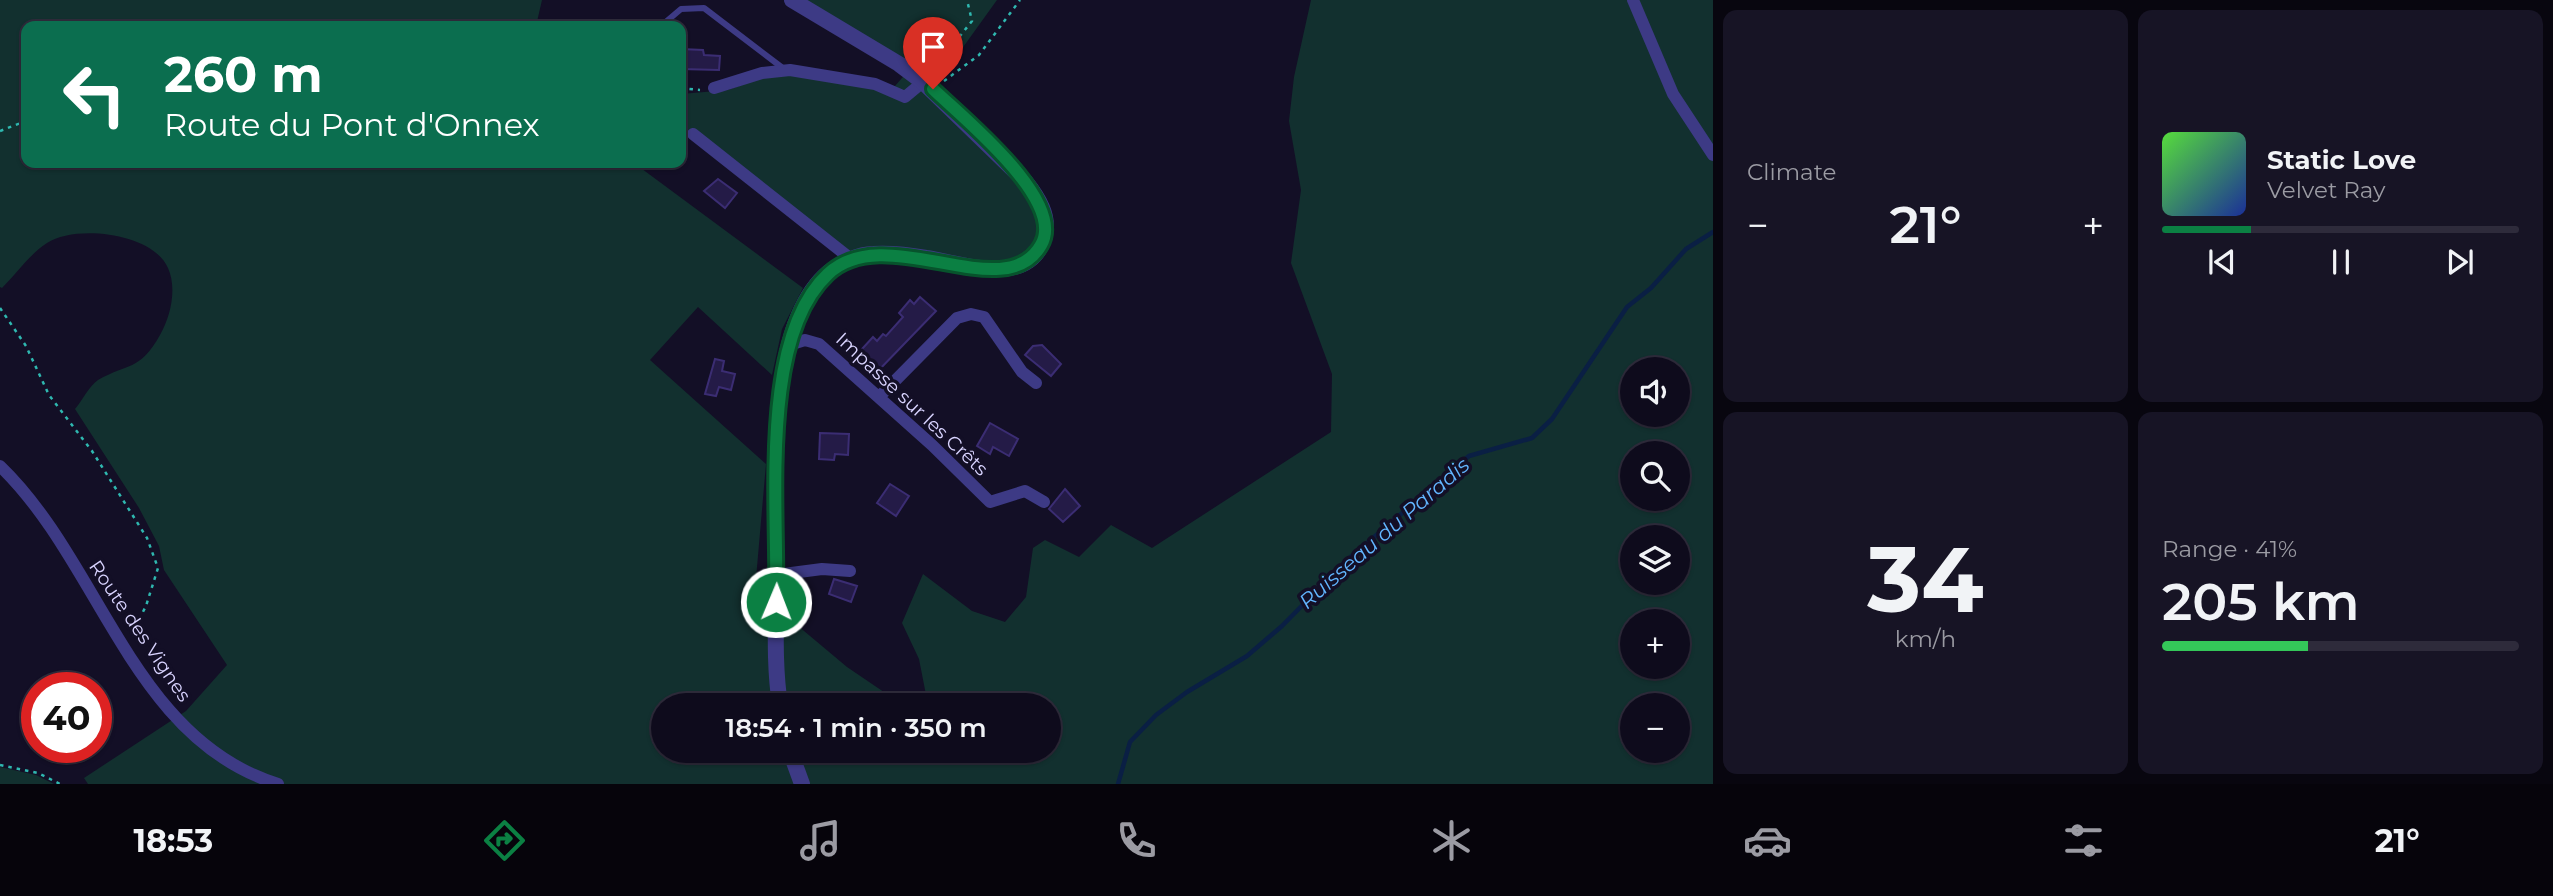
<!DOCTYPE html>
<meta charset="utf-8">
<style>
:root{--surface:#0e0b1c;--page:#171425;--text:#f1f3f6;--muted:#9b9ba3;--line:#2e2b3b;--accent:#0b8043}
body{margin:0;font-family:Montserrat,sans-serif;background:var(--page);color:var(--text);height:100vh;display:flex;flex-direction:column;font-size:26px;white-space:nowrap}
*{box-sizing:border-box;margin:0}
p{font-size:23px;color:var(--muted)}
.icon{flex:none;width:38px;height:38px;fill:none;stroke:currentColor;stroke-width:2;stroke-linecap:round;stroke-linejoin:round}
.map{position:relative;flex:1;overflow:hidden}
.panel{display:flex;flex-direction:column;gap:10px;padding:10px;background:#08060f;width:840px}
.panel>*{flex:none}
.guide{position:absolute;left:21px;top:21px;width:665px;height:147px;border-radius:14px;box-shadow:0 2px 5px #0004,0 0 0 2px var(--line);background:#0b6e4f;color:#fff;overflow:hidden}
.fabs{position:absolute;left:1620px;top:357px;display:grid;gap:14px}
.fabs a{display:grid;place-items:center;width:70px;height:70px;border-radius:50%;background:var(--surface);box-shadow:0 2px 5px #0004,0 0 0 2px var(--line);font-size:35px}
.speed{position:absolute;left:21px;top:672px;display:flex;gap:14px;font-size:35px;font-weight:700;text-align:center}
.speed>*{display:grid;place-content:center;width:91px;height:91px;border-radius:50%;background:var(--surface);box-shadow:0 2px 5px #0004,0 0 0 2px var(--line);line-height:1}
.speed .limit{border:10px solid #d22;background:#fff;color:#111}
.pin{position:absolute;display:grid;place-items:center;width:60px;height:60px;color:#fff;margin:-72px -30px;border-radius:50% 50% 50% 0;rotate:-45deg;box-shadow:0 0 7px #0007}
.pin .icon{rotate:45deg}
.me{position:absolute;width:77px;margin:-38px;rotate:1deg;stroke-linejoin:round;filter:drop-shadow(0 0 5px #0008)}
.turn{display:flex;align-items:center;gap:24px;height:147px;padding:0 28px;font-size:32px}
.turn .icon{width:91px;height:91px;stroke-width:2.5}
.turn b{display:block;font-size:49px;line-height:60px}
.big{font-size:52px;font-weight:600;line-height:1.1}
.panel .tile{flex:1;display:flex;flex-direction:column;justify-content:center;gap:10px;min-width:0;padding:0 24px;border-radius:14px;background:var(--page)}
.panel .dial{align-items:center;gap:0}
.dial b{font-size:91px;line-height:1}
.song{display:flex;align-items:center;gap:21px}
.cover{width:84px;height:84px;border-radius:10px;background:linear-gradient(135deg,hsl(110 70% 55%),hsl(230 70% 35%))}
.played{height:7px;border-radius:4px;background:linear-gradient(90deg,var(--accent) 25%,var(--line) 25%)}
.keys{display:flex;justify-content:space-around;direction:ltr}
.heat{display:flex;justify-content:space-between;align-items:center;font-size:38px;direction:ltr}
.charge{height:10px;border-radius:5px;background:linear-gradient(90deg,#34c759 41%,var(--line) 0)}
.panel .tiles{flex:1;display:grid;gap:10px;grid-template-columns:repeat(2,1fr)}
.trip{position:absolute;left:651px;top:693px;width:410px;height:70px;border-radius:35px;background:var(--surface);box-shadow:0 2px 5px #0004,0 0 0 2px var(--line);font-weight:600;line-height:70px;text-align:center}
.dock{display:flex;height:112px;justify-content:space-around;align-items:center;background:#06040b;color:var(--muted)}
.dock .icon{width:49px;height:49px}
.dock .current{color:var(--accent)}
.dock b{font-size:32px;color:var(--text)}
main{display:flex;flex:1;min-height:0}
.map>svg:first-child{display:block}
.green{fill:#12302f;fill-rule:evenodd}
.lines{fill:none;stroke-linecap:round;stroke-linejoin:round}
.stream{stroke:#0a1f44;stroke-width:4.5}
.building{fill:#241b47;stroke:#3b2d73;stroke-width:2}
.path{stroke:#2fb8b0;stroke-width:2.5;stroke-dasharray:3.5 5;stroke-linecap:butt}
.service{stroke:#3d3a85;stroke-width:6}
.minor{stroke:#3d3a85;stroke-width:12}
.tertiary{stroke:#3d3a85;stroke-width:16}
.route-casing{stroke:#07532c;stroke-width:18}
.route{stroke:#0b8043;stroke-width:12}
.labels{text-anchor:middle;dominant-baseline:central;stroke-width:7;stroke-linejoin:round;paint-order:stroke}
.street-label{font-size:19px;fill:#d9d4ff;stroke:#130f26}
.water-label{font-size:21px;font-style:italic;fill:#62b6ff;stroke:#130f26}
</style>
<main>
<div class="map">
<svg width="1713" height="784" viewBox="0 0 1713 784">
<rect width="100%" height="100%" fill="#130f26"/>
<path class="green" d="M0 0H542L536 26H26V163H634L803 288 782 329 772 375 698 307 650 360 766 464 755 590 847 667 903 705H663V751H1048V705H928L919 659 902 623 923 574 972 611 1005 622 1026 597 1033 548 1045 540 1079 557 1111 525 1152 548 1331 432 1332 374 1291 263 1301 190 1289 121 1294 77 1311 0H1713V784H88L84 778 186 711 227 665 164 570 159 546 139 508 75 409C82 401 89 386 98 380 128 363 140 371 160 335 171 316 177 288 168 268 153 233 76 224 47 243 31 253 16 274 2 288L0 287ZM1633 369H1678V415H1633ZM1633 453H1678V499H1633ZM1633 537H1678V583H1633ZM1633 621H1678V667H1633ZM1633 705H1678V751H1633Z
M792 0H997L933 89 1035 193 1044 240 1014 267 835 250 681 125V94L728 90 775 73 895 86 908 71Z
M0 767 36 775 54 784H0Z"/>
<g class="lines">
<path class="stream" d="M1118 784 1130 742 1156 715 1187 692 1247 656 1282 626 1346 561 1469 456 1532 438 1552 419 1627 307 1651 288 1686 249 1713 232"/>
</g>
<path class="building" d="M681 49 703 50 704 55 720 56 719 70 681 69Z
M718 179 737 193 725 208 704 191Z
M920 297 936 311 876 373 861 359 866 353 862 349 873 337 877 341 883 334 886 336 903 317 899 313 910 300 914 304Z
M1042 345 1061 364 1051 376 1025 355 1033 346Z
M715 359 724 361 722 371 735 374 731 390 719 387 716 396 705 394Z
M990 423 1018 439 1009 456 993 447 990 454 977 446Z
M820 433 849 434 848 455 835 454 834 460 819 459Z
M890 484 909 496 896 516 877 503Z
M1065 489 1080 506 1063 522 1049 509Z
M834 579 857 586 851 602 829 594Z"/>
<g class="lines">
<path class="path" d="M933 70 972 21 967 0
M944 81 979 55 1020 0
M681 88 700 90
M0 131 26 121
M0 308 26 346 49 395 92 451 147 538 158 568 146 606 132 633
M0 765 38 773 60 784"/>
<path class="service" d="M661 26 681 9 704 8 784 69"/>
<path class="minor" d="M1633 0 1673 94 1713 155
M714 88 762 73 790 70 875 84 905 97 923 82
M693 134 851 259
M789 345 805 340 819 344 932 445 990 502 1025 491 1044 502
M879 397 957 318 971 314 984 317 1022 372 1036 383
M0 466C101 563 132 739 278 784
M776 575 822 569 850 571"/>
<path class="tertiary" d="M780 705C773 659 777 614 776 568 776 491 764 325 829 272 840 263 859 254 873 254 890 253 909 255 926 258 961 263 1029 289 1044 238 1051 217 1038 197 1025 181L923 82 899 64 792 0
M790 751 802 784"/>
</g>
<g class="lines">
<defs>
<path id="route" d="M776 602C779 512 758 339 828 274 886 219 1005 309 1041 245 1067 201 963 118 933 89"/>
</defs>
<use href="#route" class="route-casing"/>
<use href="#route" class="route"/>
</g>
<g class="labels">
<g class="street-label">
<text transform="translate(912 404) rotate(43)">Impasse sur les Crêts</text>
<text transform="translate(140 631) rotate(56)">Route des Vignes</text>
</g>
<g class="water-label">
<text transform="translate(1384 533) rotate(-41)">Ruisseau du Paradis</text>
</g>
</g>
</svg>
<div class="fabs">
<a><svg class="icon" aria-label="sound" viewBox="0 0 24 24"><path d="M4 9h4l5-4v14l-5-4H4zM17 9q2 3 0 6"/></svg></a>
<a><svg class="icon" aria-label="search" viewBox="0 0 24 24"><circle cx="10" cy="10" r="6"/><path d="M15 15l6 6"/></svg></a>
<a><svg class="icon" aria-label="layers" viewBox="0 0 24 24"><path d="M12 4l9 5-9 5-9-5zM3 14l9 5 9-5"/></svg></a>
<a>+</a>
<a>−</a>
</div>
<div class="speed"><div class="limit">40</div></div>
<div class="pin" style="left:933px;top:89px;background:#d93025"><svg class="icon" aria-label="arrive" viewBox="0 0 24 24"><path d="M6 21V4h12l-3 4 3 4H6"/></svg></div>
<svg class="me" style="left:776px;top:602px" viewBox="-20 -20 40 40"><circle r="17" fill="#0b8043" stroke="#fff" stroke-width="3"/><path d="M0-11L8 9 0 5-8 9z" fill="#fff"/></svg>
<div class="trip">18:54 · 1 min · 350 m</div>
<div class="guide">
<div class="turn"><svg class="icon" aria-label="left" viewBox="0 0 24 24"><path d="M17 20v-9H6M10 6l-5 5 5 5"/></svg><div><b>260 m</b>Route du Pont d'Onnex</div></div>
</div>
</div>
<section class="panel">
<div class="tiles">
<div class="tile"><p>Climate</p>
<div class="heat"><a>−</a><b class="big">21°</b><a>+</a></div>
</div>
<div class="tile">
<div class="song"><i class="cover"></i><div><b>Static Love</b><p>Velvet Ray</p></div></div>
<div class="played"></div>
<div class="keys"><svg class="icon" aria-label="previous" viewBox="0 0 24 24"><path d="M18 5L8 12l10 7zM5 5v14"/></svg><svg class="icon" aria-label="pause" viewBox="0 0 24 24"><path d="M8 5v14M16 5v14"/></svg><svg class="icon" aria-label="next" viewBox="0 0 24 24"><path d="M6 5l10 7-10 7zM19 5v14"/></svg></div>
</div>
<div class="tile dial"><b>34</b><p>km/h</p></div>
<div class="tile"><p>Range · 41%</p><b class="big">205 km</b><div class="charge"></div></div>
</div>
</section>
</main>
<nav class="dock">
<b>18:53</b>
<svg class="icon current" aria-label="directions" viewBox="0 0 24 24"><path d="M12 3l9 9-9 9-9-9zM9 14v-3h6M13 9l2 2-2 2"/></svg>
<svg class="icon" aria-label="music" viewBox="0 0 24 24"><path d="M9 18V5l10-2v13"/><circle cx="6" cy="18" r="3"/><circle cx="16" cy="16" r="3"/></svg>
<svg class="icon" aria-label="phone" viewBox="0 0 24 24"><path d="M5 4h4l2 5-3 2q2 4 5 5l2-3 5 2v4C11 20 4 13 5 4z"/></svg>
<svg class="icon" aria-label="climate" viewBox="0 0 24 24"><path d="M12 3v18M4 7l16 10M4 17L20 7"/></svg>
<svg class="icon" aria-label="car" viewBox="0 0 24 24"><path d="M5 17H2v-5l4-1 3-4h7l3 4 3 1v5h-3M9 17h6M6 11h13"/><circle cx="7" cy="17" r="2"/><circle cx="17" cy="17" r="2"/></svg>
<svg class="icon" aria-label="filters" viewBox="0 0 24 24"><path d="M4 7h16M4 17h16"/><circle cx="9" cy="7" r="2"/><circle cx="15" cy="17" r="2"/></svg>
<b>21°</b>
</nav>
